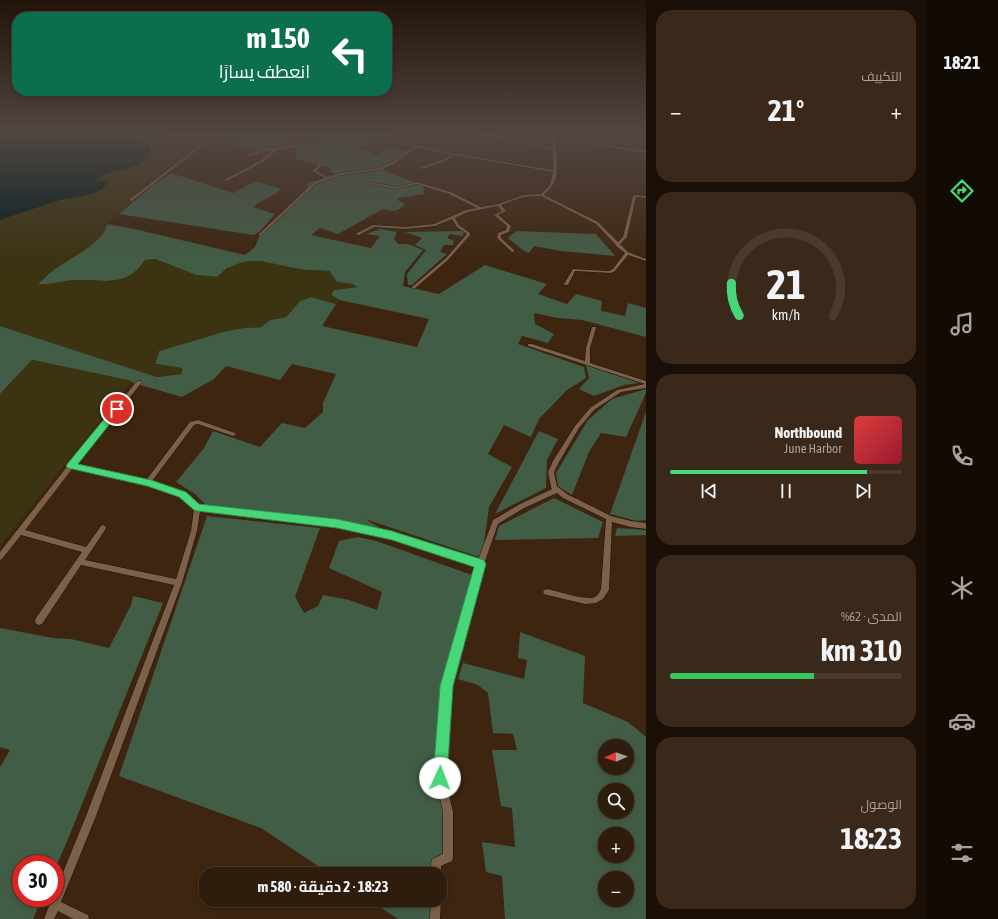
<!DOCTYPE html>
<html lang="ar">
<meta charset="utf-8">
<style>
:root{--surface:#2e1c0c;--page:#3a291a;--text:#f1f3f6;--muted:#a7a19d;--line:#493a2d;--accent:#47d779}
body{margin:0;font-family:"Asap Condensed",Cairo,sans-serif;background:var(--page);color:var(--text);direction:rtl;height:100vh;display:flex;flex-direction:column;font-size:15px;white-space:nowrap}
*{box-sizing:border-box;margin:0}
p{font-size:13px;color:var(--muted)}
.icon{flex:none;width:22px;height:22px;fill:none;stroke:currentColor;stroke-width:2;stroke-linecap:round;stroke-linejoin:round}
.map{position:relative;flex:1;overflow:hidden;direction:ltr}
.sheet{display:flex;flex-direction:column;gap:10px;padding:10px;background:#190f07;width:280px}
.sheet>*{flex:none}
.banner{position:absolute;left:12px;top:12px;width:380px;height:84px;border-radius:16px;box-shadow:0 2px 6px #0003,0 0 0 1px var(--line);direction:rtl;background:#0b6e4f;color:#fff;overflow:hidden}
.needle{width:26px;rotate:268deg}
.fabs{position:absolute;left:598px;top:739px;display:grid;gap:8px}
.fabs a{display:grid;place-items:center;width:36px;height:36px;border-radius:50%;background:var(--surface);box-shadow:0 2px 6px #0003,0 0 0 1px var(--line);font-size:20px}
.speed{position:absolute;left:12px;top:855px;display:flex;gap:8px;font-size:20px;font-weight:700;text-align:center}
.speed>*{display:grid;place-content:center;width:52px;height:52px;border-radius:50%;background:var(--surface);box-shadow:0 2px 6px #0003,0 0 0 1px var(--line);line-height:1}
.speed .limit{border:6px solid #d22;background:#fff;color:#111}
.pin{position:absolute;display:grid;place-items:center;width:34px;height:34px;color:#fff;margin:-17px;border:2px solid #fff;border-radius:50%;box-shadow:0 1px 4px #0007}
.me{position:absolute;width:44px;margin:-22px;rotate:2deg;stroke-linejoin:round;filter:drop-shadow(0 0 3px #0008)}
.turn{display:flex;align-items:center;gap:14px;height:84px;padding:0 16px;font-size:18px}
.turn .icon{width:52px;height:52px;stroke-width:2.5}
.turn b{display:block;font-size:28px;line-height:34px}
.big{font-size:30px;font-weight:700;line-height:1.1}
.sheet .tile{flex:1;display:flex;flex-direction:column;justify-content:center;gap:6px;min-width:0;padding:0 14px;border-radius:16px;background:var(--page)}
.sheet .dial{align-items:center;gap:0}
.dial svg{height:104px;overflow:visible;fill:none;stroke:var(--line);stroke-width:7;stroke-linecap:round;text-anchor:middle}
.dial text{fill:var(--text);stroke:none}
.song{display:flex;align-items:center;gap:12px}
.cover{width:48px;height:48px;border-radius:6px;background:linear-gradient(135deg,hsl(0 70% 55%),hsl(350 70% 35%))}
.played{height:4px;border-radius:2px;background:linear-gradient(90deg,var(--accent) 85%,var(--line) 85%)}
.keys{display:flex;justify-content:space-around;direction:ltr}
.heat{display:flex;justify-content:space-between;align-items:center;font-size:22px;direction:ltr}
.charge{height:6px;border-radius:3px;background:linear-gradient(90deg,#34c759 62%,var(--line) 0)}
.trip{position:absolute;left:199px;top:867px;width:248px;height:40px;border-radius:16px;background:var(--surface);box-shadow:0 2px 6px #0003,0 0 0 1px var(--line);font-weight:700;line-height:40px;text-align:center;direction:rtl}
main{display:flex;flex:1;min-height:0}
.tab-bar{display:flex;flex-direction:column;width:72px;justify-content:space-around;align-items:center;background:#120b05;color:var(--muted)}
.tab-bar .icon{width:28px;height:28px}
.tab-bar .current{color:var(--accent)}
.tab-bar b{font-size:18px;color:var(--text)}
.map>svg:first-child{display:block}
.green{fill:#425d46;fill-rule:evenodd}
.sand{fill:#3b3312}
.water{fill:#011c1f}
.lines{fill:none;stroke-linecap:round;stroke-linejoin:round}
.minor-casing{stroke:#230e00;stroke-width:1}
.minor{fill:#7c614a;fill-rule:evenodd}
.route{fill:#47d779;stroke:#2e8c4f}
</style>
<main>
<nav class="tab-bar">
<b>18:21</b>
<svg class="icon current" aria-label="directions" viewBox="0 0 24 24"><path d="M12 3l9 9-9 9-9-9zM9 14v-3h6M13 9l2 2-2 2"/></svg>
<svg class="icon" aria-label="music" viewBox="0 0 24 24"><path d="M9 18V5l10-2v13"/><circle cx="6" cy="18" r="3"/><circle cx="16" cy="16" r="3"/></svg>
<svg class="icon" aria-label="phone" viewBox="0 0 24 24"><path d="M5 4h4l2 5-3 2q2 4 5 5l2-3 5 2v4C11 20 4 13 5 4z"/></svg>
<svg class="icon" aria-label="climate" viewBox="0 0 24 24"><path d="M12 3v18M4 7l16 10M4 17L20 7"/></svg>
<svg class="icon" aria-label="car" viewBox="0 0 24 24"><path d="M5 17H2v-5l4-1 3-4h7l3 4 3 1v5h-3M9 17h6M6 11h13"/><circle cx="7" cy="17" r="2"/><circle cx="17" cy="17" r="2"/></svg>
<svg class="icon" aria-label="filters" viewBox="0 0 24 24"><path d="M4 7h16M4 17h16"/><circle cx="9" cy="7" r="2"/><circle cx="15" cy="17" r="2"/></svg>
</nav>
<section class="sheet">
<div class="tile"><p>التكييف</p>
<div class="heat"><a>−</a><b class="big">21°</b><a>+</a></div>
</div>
<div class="tile dial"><svg viewBox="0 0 100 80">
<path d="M14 69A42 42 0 1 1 86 69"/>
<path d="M14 69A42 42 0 0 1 8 44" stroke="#47d779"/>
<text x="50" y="56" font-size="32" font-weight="700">21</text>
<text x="50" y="72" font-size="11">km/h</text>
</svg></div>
<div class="tile">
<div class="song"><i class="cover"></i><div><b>Northbound</b><p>June Harbor</p></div></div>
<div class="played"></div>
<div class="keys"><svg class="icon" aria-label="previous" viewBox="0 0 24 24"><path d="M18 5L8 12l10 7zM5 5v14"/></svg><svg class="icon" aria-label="pause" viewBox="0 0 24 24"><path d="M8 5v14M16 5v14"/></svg><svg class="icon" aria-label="next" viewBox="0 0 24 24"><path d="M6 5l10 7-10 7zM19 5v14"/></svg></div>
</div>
<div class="tile"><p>المدى · 62%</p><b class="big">310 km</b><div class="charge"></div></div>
<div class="tile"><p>الوصول</p><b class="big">18:23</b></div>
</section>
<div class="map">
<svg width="646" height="919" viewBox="0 0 646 919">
<rect width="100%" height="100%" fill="#3d2510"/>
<path class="green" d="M248 134H396L369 141 367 145 357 148 363 151 369 149 371 152 370 154 378 155 385 149 393 148 408 153 399 156 395 162 382 168 389 173 423 185 424 194 397 198 399 201 405 204C398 212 393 212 383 209L338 234 320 228 311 235 371 248 380 236 366 234 380 229 397 232 394 239 398 244H408L423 250 405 272 403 286 439 294 485 265 547 284 538 294 567 304 576 294 602 301 601 311 625 316 628 303 646 308V337L582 320 558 318 534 313 535 324 554 334 548 343 522 336 518 344 584 367 586 378 567 390 539 419 531 437 504 425 488 454 512 467 489 507 482 558 365 519 392 535 337 524 210 509 195 494 176 482 204 448 213 431 260 447 282 423 305 428 323 412V403L336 374 292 364 280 380 226 366 214 379 182 397 113 377 32 360 0 394V326H1L157 377 181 374 182 368 155 364 159 351 226 331 244 328 261 327 270 320 286 317 300 301 311 297 336 304 322 326 417 347 429 319 339 300 331 295 334 290 357 287 352 284 337 282 329 271 302 270 260 261 227 268 217 277 196 275 155 259 145 260C126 289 104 279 75 280 62 281 50 285 38 284L56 267 89 247 106 224 130 228 245 255 255 247 260 235 308 190 307 184 334 174 329 171 333 170 328 167 296 159 295 147 309 140 318 141 320 137 294 135 287 140 293 144 254 151 228 141Z
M171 173 233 193 256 181 281 189C273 197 262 199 253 207L275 214 260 231 254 235 119 214 153 185Z
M462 231 464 233 462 236 450 234 447 238 454 241 453 245H444L440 252 447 254 412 285H408L407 274 426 250 415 245 422 238 405 232Z
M516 231 596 234 615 256 561 251 534 246 529 253 523 250 508 238Z
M586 365 639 383 624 385 594 396 579 389 589 378Z
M646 389V393L626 437 601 433 589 452 572 495 558 486 556 473 588 420 612 399Z
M646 412V520L637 521 610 514Z
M539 431 558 439 547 460 546 488 495 514Z
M554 498 603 522 598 538 495 540 499 526Z
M207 516 320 528 295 597 304 613 318 606 323 595 349 600 377 610 382 592 329 568 339 541 358 537 376 541 472 575 447 686 440 757 448 857 436 863V874H330L261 828 119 776Z
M617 528 646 530V535L615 536Z
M133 596 163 603 68 839 55 869V864H21V898H42L33 919H0V767L10 750 0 747V628L53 638 71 639 109 648 131 605Z
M520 632 585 656 583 703 628 722 646 737V919H505L502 876 486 872 482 842 515 847 512 808 501 806 492 750H517L513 734 493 733 488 693 478 685 458 679 463 663 524 679 527 660 518 658ZM605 746H627V768H605ZM605 790H627V812H605ZM605 834H627V856H605ZM605 878H627V900H605Z
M369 900H436L435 919H398Z"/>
<path class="sand" d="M164 134H248L228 141 218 138 213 141 199 153 153 185 107 224C104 247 54 263 38 284 50 285 63 281 75 280 104 279 126 289 145 260L155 259 196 275 217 277C247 250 266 264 301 269 310 271 320 270 329 271L337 282 352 284 357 287 334 290 331 295 339 300 336 304 311 297 300 301 286 317 270 320 261 327 244 328 226 331 159 351 155 364 182 368 181 374 157 377 0 326V220L60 200 80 197 104 188 93 182C104 172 123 169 136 166L130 139 156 140 164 137Z
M32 360 132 381 0 546V394Z"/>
<path class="water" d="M0 134H164V137L156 140 131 138 151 144C150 176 109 164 94 181H103L107 184C96 197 75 196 60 200 40 206 20 213 0 220Z"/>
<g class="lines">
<defs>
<path id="minor" d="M214 134H217L132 201H130V199Z
M482 134H488L553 148 549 134H551L553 137 646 151V153L554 139C557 152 560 173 553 185 551 188 547 191 544 195L598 222 618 242 623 237 633 196 635 195 646 196V198L636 197 627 237 620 244 628 252 646 259V261L628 255 615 271 611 273 575 271 568 285H564V284L573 269 609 271 613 269 625 253 616 246 615 244 596 224 541 196 523 197 501 205 506 211 498 215 511 226 509 232 501 235V238L514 250V252H512L497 238 498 233 506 230 507 226 494 215 502 211 498 206 468 212 455 218 459 225 470 233V235L448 260 414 289 412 288V287L446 258 467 234 457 227 452 219 435 226 405 229 374 227 359 235H357V233L373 225 405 227 434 224 466 210 477 208 449 194 417 184 396 189 370 184 368 183 369 182 396 187 417 182 451 192 481 207 498 204 523 195 541 194 550 185 553 172 454 155 446 161 422 169H421V167L444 159 451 155 416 147 396 163 380 170 341 175 316 184 260 236H259V234L314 182 325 178 312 171 318 166 316 162H318L322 166 316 171 328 177 340 173 378 168 394 161 414 146 394 144 359 145 332 142 277 150 263 162 227 181 224 180 261 160 273 150 262 152 247 157 246 155 260 150 277 147 332 140 359 143 394 142 411 144 451 153 553 170V150Z
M592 327H596V328L590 348V363L646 381V388L621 392 594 410 579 428 559 462 554 472 557 486 567 494 611 516 631 521 646 523V529L631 527 612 522 609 590 603 599 596 603 585 604 547 595 544 594 543 592 544 590 547 589C557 591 587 601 595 597 598 595 600 592 601 589L606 519 563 498 557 493 524 508 498 524 484 564 451 686 449 698 445 778 453 812V857L452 861 441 866V874L440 877V874H431V863L432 859 443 854V812L435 778 441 698 443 686 476 566 392 538 337 527 200 511 197 531 182 583 96 816 61 902 88 915 89 919H73L58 911 54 919H44L52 898H55V892L86 816 174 585 81 565 42 624 39 625 36 624 35 621 36 618 82 552 21 535 2 559 0 560V552L69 464 137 381H141L142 382 76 465 147 479 190 422 198 420 235 433 236 434 233 436 198 424 194 425 152 481 185 493 199 506 337 521 392 532 478 560 493 520 520 504 552 489 551 487 548 472 553 461 575 426 590 408 617 390 645 384 528 346V344H532L585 361 586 348ZM72 469 147 484 181 497 194 509 191 531 176 579 85 560 105 530 106 528 105 526 103 525 101 526 86 547 25 530Z
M440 897 441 900 440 919H430L431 900H440Z"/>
</defs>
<use href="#minor" class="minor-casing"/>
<use href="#minor" class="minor"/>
</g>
<linearGradient id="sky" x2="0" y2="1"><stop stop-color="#221409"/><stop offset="0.51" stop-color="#514642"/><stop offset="1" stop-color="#514642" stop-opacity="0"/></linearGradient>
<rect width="646" height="263" fill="url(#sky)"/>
<path class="route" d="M117 406 120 407 121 409 120 411 78 464 151 480 186 492 199 504 337 519 392 531 484 560 486 564 453 686 447 778 445 783 440 785 435 783 433 778 440 686 474 567 392 540 337 528 197 511 194 510 179 497 147 486 68 468 66 466 68 463 114 407Z"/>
</svg>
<div class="fabs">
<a><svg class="needle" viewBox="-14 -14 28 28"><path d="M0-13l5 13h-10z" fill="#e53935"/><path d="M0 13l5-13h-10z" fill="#a7a19d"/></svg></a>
<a><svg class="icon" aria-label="search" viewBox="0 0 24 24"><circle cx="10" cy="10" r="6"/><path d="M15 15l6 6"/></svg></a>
<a>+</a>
<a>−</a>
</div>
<div class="speed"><div class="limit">30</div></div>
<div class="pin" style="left:117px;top:409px;background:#d93025"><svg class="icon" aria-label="arrive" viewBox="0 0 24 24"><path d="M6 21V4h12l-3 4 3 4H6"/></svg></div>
<svg class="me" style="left:440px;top:778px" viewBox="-20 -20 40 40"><circle r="19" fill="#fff"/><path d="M0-13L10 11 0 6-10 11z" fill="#47d779"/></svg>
<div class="trip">18:23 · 2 دقيقة · 580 m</div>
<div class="banner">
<div class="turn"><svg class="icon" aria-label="left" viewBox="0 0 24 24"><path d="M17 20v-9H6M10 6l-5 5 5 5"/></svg><div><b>150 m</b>انعطف يسارًا</div></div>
</div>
</div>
</main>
